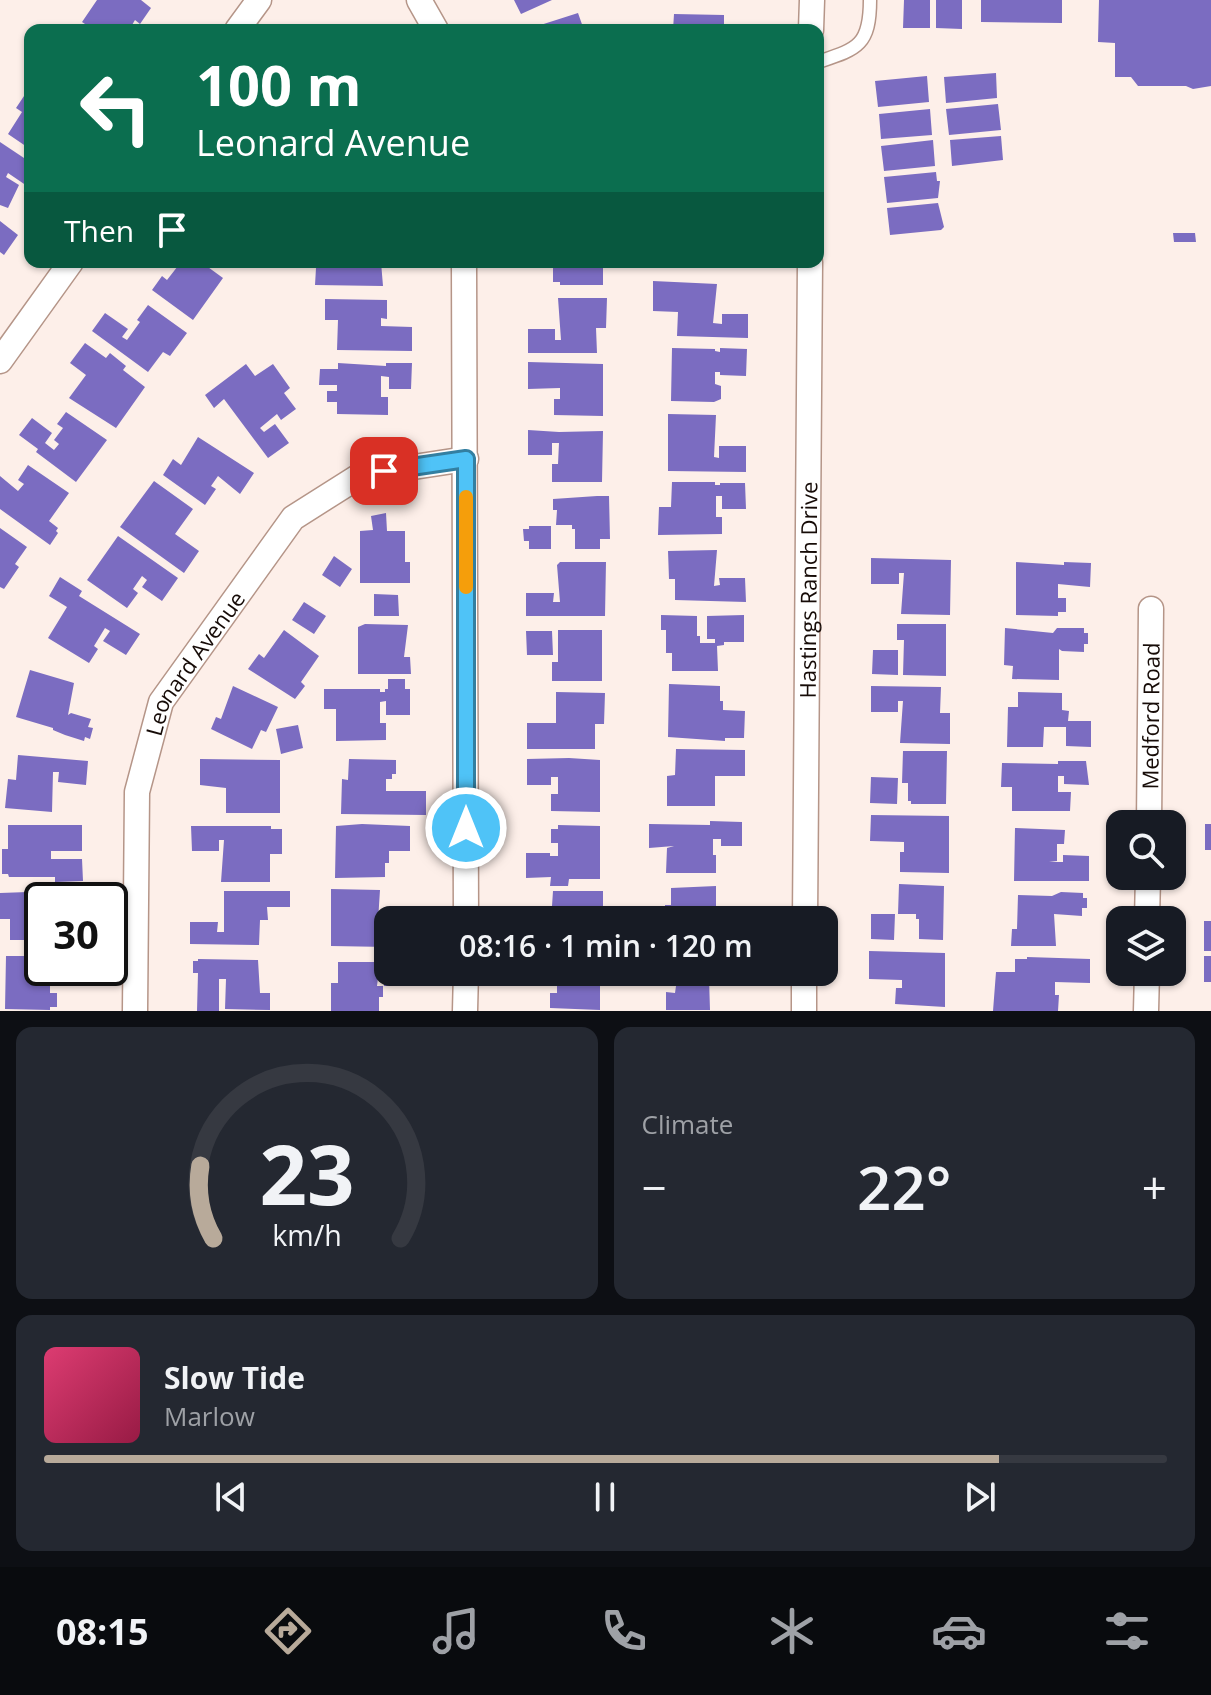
<!DOCTYPE html>
<meta charset="utf-8">
<style>
:root{--surface:#171b24;--page:#242831;--text:#f1f3f6;--muted:#9ea1a6;--line:#363941;--accent:#b8aa9a}
body{margin:0;font-family:"Open Sans",sans-serif;background:var(--page);color:var(--text);height:100vh;display:flex;flex-direction:column;font-size:30px;white-space:nowrap}
*{box-sizing:border-box;margin:0}
p{font-size:26px;color:var(--muted)}
.icon{flex:none;width:44px;height:44px;fill:none;stroke:currentColor;stroke-width:2;stroke-linecap:round;stroke-linejoin:round}
.map{position:relative;height:1011px;overflow:hidden}
.drawer{display:flex;flex-direction:column;gap:16px;padding:16px;background:#0d0f14;flex:1}
.drawer>*{flex:none}
.top-card{position:absolute;left:24px;top:24px;width:800px;height:244px;border-radius:16px;box-shadow:0 2px 6px #0004;background:#0b6e4f;color:#fff;overflow:hidden}
.controls{position:absolute;left:1106px;top:810px;display:grid;gap:16px}
.controls a{display:grid;place-items:center;width:80px;height:80px;border-radius:16px;background:var(--surface);box-shadow:0 2px 6px #0004;font-size:40px}
.speed{position:absolute;left:24px;top:882px;display:flex;gap:16px;font-size:40px;font-weight:700;text-align:center}
.speed>*{display:grid;place-content:center;width:104px;height:104px;border-radius:50%;background:var(--surface);box-shadow:0 2px 6px #0004;line-height:1}
.speed .limit{border:4px solid #111;border-radius:12px;background:#fff;color:#111}
.pin{position:absolute;display:grid;place-items:center;width:68px;height:68px;color:#fff;margin:-34px;border-radius:16px;box-shadow:0 4px 12px #0006}
.me{position:absolute;width:88px;margin:-44px;rotate:0deg;stroke-linejoin:round;filter:drop-shadow(0 0 6px #0008)}
.turn{display:flex;align-items:center;gap:28px;height:168px;padding:0 40px;font-size:36px}
.turn .icon{width:104px;height:104px;stroke-width:2.5}
.turn b{display:block;font-size:56px;line-height:68px}
.then{display:flex;align-items:center;height:76px;padding:0 40px;background:#0003;gap:16px;font-size:30px}
.big{font-size:60px;font-weight:600;line-height:1.1}
.drawer .tile{flex:1;display:flex;flex-direction:column;justify-content:center;gap:12px;min-width:0;padding:0 28px;border-radius:16px;background:var(--page)}
.drawer .dial{align-items:center;gap:0}
.dial svg{height:208px;overflow:visible;fill:none;stroke:var(--line);stroke-width:7;stroke-linecap:round;text-anchor:middle}
.dial text{fill:var(--text);stroke:none}
.song{display:flex;align-items:center;gap:24px}
.cover{width:96px;height:96px;border-radius:12px;background:linear-gradient(135deg,hsl(340 70% 55%),hsl(340 70% 35%))}
.played{height:8px;border-radius:4px;background:linear-gradient(90deg,var(--accent) 85%,var(--line) 85%)}
.keys{display:flex;justify-content:space-around;direction:ltr}
.heat{display:flex;justify-content:space-between;align-items:center;font-size:44px;direction:ltr}
.drawer .tiles{flex:1;display:grid;gap:16px;grid-template-columns:1fr 1fr}
.tile:last-child{grid-column:span 2}
.trip{position:absolute;left:374px;top:906px;width:464px;height:80px;border-radius:16px;background:var(--surface);box-shadow:0 2px 6px #0004;font-weight:600;line-height:80px;text-align:center}
.tab-bar{display:flex;height:128px;justify-content:space-around;align-items:center;background:#090b0e;color:var(--muted)}
.tab-bar .icon{width:56px;height:56px}
.tab-bar .selected{color:var(--accent)}
.tab-bar b{font-size:36px;color:var(--text)}
.map>svg:first-child{display:block}
.building{fill:#7b6cc1}
.lines{fill:none;stroke-linecap:round;stroke-linejoin:round}
.service-casing{stroke:#b59588;stroke-width:15}
.minor-casing{stroke:#b59588;stroke-width:27}
.service{stroke:#fff;stroke-width:12}
.minor{stroke:#fff;stroke-width:24}
.route-casing{stroke:#337fa1;stroke-width:20}
.route{stroke:#4fc3f7;stroke-width:14}
.slow{stroke:#f59e0b;stroke-width:14}
.labels{text-anchor:middle;dominant-baseline:central;stroke-width:6;stroke-linejoin:round;paint-order:stroke}
.street-label{font-size:22px;fill:#160b07;stroke:#fff}
</style>
<div class="map">
<svg width="1211" height="1011" viewBox="0 0 1211 1011">
<rect width="100%" height="100%" fill="#fdefe9"/>
<path class="building" d="M97 0H141L151 8 140 24 135 20 129 30H94L82 22Z
M514 0H552L521 14Z
M904 0H930V28H903Z
M936 0H962V29L936 28Z
M981 0H1062V23L981 22Z
M1099 0H1211V86L1193 89 1186 86H1138L1131 77H1115V43L1098 42Z
M578 13 584 30H528V29Z
M674 14 724 15V30H673Z
M996 73 997 98 946 103 944 77Z
M927 76 929 102 878 107 875 81Z
M30 87V149L8 134 22 112 16 108Z
M998 104 1001 130 949 135 946 109Z
M930 109 932 135 881 139 879 114Z
M1001 136 1003 160 952 166 950 140Z
M933 140 935 166 884 171 881 146Z
M0 142 30 162V188L8 173 6 177 19 185 8 208 0 205Z
M936 172 937 181H940L938 198 887 203 884 177Z
M938 203 944 227 941 230 890 235 887 208Z
M0 221 18 235 4 255 0 252Z
M1173 233H1195L1196 242H1174Z
M181 262H201L223 278 193 320 152 290 162 276 167 280Z
M338 262H381L383 286 315 285 316 268H338Z
M560 262H603V285H560V282H553V268H560Z
M663 262H722V267H663Z
M653 281 717 284 713 323 722 324V314H748V338L677 336 678 312 653 311Z
M558 298H607L606 328H596L597 353H528V329H555V340H561Z
M325 299 387 300V319L381 318V326L412 327V351L337 350 338 320H325Z
M148 305 187 333 170 356 163 352 148 372 92 331 105 313 128 329 122 337 127 340 140 322 137 320Z
M85 343 106 358 110 353 126 366 123 370 145 387 116 428 69 398 86 375 70 363Z
M672 348 715 349V351L720 352V348L747 349 746 376 720 375V372H715V384L721 386V399L714 402 671 401Z
M528 362 603 364V416L554 415V399H560V388L528 389Z
M338 363 386 366V363H412L411 389H389V377L381 376V397H388V415L337 414V402H327V391H337V385H319L320 369H338Z
M246 364 255 376 273 364 290 388 284 393 296 409 281 420 277 414 260 428 264 432 275 424 289 443 268 458 224 399 214 408 205 395Z
M66 412 107 440 76 482 36 452 38 449 19 435 32 418 52 433 45 443 54 450 59 444 54 440 63 428 57 424Z
M668 414 716 415 714 457 719 458V446H746V472L668 471Z
M528 430 559 432 603 431 602 482H552V464H558L559 443H552V455H528Z
M198 437 254 473 240 494 218 476 211 486 216 489 205 505 163 475 173 459 181 465Z
M28 465 69 493 49 521 58 528 56 531 58 533 50 545 0 509V476L18 491 24 484 18 480Z
M154 481 193 509 175 534 199 551 184 573 120 527Z
M672 482H715V485H720V483H745L746 509H722V496H716V517H722V534L658 535 659 507H671Z
M597 496H609L610 539H600V549H575V529H572V525H556L557 510H553V499Z
M386 513 387 531H405V562H410V583H360V531L373 530 371 516Z
M529 526H551V549H529V541H524L523 529H529Z
M0 528 27 547 15 564 19 567 4 589 0 587Z
M118 536 178 578 162 601 142 587 147 580 142 576 133 589 138 593 127 608 87 580Z
M717 550 714 586 720 585 719 578H745L746 602 675 600V579H669L668 551Z
M334 556 352 569 340 587 322 575Z
M871 558 951 560 950 615 901 614 904 573H899V584H871Z
M560 562H606L605 616H526V593H554L553 602H560L557 565Z
M1016 562 1064 565V562L1091 563 1090 587 1058 584V598H1066V612H1058V616L1016 615Z
M60 577 82 591 79 596 140 634 126 655 103 641 110 631 105 628 94 646 98 649 89 663 48 638 67 607 49 596Z
M374 594 398 595 399 616H374Z
M304 602 326 616 314 634 292 620Z
M661 615 697 616V636H700V643H715V639H707V616L744 615V642H724V645L717 646 718 671H672V653H666V630H661Z
M365 624 408 625 404 657H410L411 674H358V627Z
M897 624H946V676L903 675 904 640H897Z
M1005 628 1053 633 1057 628H1084V633H1088V644H1084V652L1062 651 1059 649V680L1012 679 1013 666 1004 665Z
M284 630 319 656 301 682 305 686 295 699 248 669 259 654 264 658Z
M558 630H602V681H552V662H558Z
M526 631H552L553 655H527Z
M873 650H898V675L872 674Z
M30 670 74 683 68 715 71 713 91 719 88 727 93 728 90 739 85 737 84 741 65 735 53 730V728L16 717Z
M388 679H405V689H410V715H386V701L380 702V723H386V740L336 741V709H324V689H380V692H385V689H388Z
M669 684 720 686V701H723V710L745 711 744 738H725V741L668 737Z
M233 686 278 707 266 732 261 730 252 749 211 729 216 717 221 719Z
M871 686 941 687 940 713H950V744L900 743 903 701H898V712H871Z
M556 692 605 693 604 724H595V749H527V723H556Z
M1018 692 1062 693V710L1069 711 1068 721H1091V747L1066 746V727H1044L1043 747H1007L1008 707H1018Z
M298 725 303 748 281 754 276 729Z
M676 749 745 750V776H715V806H667V776L675 775Z
M903 751H947L946 804H911V801H908V783H902Z
M18 755 88 761 86 785 58 782 59 772H53L52 812 5 808 8 779 16 780Z
M569 758 600 760V812L551 811V794H558V777H551V785H527V759Z
M200 759 280 760V813H226V788L200 785Z
M349 759 396 760V774H392V779H386V791H426V815L341 814 342 779 348 780Z
M1058 761H1086L1089 785 1064 784V776H1058V792H1071L1070 811H1012V787H1001L1002 763 1058 764Z
M871 777 898 778 897 804 870 803Z
M871 815 949 816V873L900 872V852H904V842L870 841Z
M710 821 742 822V846H721V839H713V855H716V873H666L667 848 674 846 649 848V824L710 825Z
M362 824 410 826V851H389V863H385V877L335 878 336 826Z
M1205 824H1211V850H1205Z
M8 825H82V851H51V859H82L83 881 55 882V877H9L8 874H2V849H8Z
M558 825 600 826V879H569L568 886H550L551 877 526 878V853H550V856H558V843H551V829H558Z
M191 826H271V829H282V854H270V882H221L224 840H219V851H192Z
M1015 828 1065 830 1064 844H1057V861L1049 862H1063V855L1089 856V881H1014Z
M899 884 944 886 943 940 919 939V919H916V914H898Z
M716 886V920H665V905H671V888Z
M56 887H82V900H42V940H10V919H0V893L56 891Z
M331 889 380 890 378 921H388V947L331 946Z
M224 891H290V907H267L268 920H260L259 945 190 944V922H218L217 932H224Z
M553 891H603V919L557 920V906H552Z
M1061 892 1083 893V898H1087V908H1082V916L1054 914 1056 946H1011L1012 929H1017L1018 895 1052 896Z
M871 914H895L894 940 871 939Z
M1204 921H1211V951H1204Z
M869 951 945 953V1007L895 1004 896 988H902V980L869 979Z
M6 956H41L42 968H81V982L50 980V993H57V1007H50V1010L5 1009Z
M1204 956H1211V982H1204Z
M1027 957 1090 959V983L1055 982V995H1059L1058 1011H993L996 972H1015V959H1027Z
M198 959 258 960 260 993H270V1010L225 1009 226 979H219V1011H197L198 973H193V961H198Z
M384 959H388V972H409V986H384V977L378 978 377 986H383V997H379V1011H331V983H338V962H384Z
M525 972H551L550 983 525 982Z
M562 972H600V1010L550 1008V993H557V977H562Z
M678 972H738L737 980H716V977L709 978 710 1010H666V992L675 993Z"/>
<g class="lines">
<defs>
<path id="service" d="M818 62C857 49 870 46 870 0"/>
<g id="minor">
<path d="M419 0 436 30"/>
<path d="M237 30 259 0"/>
<path d="M811 30 812 0"/>
<path d="M464 262 466 920"/>
<path d="M0 361 71 262"/>
<path id="s1" d="M1149 824 1151 609"/>
<path id="s2" d="M805 920 810 262"/>
<path d="M1147 920 1148 876"/>
<path id="s3" d="M135 1011 137 792 161 702 293 518 361 475 466 459"/>
<path d="M465 1011 466 972"/>
<path d="M804 1011V972"/>
<path d="M1146 1011 1147 972"/>
</g>
</defs>
<use href="#service" class="service-casing"/>
<use href="#minor" class="minor-casing"/>
<use href="#service" class="service"/>
<use href="#minor" class="minor"/>
</g>
<g class="lines">
<defs>
<path id="route" d="M384 471 466 459V828"/>
</defs>
<use href="#route" class="route-casing"/>
<use href="#route" class="route"/>
<path class="slow" d="M466 587V497"/>
</g>
<g class="labels">
<g class="street-label">
<text stroke="none"><textPath href="#s2" startOffset="330">Hastings Ranch Drive</textPath></text>
<text stroke="none"><textPath href="#s3" startOffset="362">Leonard Avenue</textPath></text>
<text stroke="none"><textPath href="#s1" startOffset="108">Medford Road</textPath></text>
</g>
</g>
</svg>
<div class="controls">
<a><svg class="icon" aria-label="search" viewBox="0 0 24 24"><circle cx="10" cy="10" r="6"/><path d="M15 15l6 6"/></svg></a>
<a><svg class="icon" aria-label="layers" viewBox="0 0 24 24"><path d="M12 4l9 5-9 5-9-5zM3 14l9 5 9-5"/></svg></a>
</div>
<div class="speed"><div class="limit">30</div></div>
<div class="pin" style="left:384px;top:471px;background:#d93025"><svg class="icon" aria-label="arrive" viewBox="0 0 24 24"><path d="M6 21V4h12l-3 4 3 4H6"/></svg></div>
<svg class="me" style="left:466px;top:828px" viewBox="-20 -20 40 40"><circle r="17" fill="#4fc3f7" stroke="#fff" stroke-width="3"/><path d="M0-11L8 9 0 5-8 9z" fill="#fff"/></svg>
<div class="trip">08:16 · 1 min · 120 m</div>
<div class="top-card">
<div class="turn"><svg class="icon" aria-label="left" viewBox="0 0 24 24"><path d="M17 20v-9H6M10 6l-5 5 5 5"/></svg><div><b>100 m</b>Leonard Avenue</div></div>
<div class="then">Then<svg class="icon" aria-label="arrive" viewBox="0 0 24 24"><path d="M6 21V4h12l-3 4 3 4H6"/></svg></div>
</div>
</div>
<section class="drawer">
<div class="tiles">
<div class="tile dial"><svg viewBox="0 0 100 80">
<path d="M14 69A42 42 0 1 1 86 69"/>
<path d="M14 69A42 42 0 0 1 9 41" stroke="#b8aa9a"/>
<text x="50" y="56" font-size="32" font-weight="700">23</text>
<text x="50" y="72" font-size="11">km/h</text>
</svg></div>
<div class="tile"><p>Climate</p>
<div class="heat"><a>−</a><b class="big">22°</b><a>+</a></div>
</div>
<div class="tile">
<div class="song"><i class="cover"></i><div><b>Slow Tide</b><p>Marlow</p></div></div>
<div class="played"></div>
<div class="keys"><svg class="icon" aria-label="previous" viewBox="0 0 24 24"><path d="M18 5L8 12l10 7zM5 5v14"/></svg><svg class="icon" aria-label="pause" viewBox="0 0 24 24"><path d="M8 5v14M16 5v14"/></svg><svg class="icon" aria-label="next" viewBox="0 0 24 24"><path d="M6 5l10 7-10 7zM19 5v14"/></svg></div>
</div>
</div>
</section>
<nav class="tab-bar">
<b>08:15</b>
<svg class="icon selected" aria-label="directions" viewBox="0 0 24 24"><path d="M12 3l9 9-9 9-9-9zM9 14v-3h6M13 9l2 2-2 2"/></svg>
<svg class="icon" aria-label="music" viewBox="0 0 24 24"><path d="M9 18V5l10-2v13"/><circle cx="6" cy="18" r="3"/><circle cx="16" cy="16" r="3"/></svg>
<svg class="icon" aria-label="phone" viewBox="0 0 24 24"><path d="M5 4h4l2 5-3 2q2 4 5 5l2-3 5 2v4C11 20 4 13 5 4z"/></svg>
<svg class="icon" aria-label="climate" viewBox="0 0 24 24"><path d="M12 3v18M4 7l16 10M4 17L20 7"/></svg>
<svg class="icon" aria-label="car" viewBox="0 0 24 24"><path d="M5 17H2v-5l4-1 3-4h7l3 4 3 1v5h-3M9 17h6M6 11h13"/><circle cx="7" cy="17" r="2"/><circle cx="17" cy="17" r="2"/></svg>
<svg class="icon" aria-label="filters" viewBox="0 0 24 24"><path d="M4 7h16M4 17h16"/><circle cx="9" cy="7" r="2"/><circle cx="15" cy="17" r="2"/></svg>
</nav>
